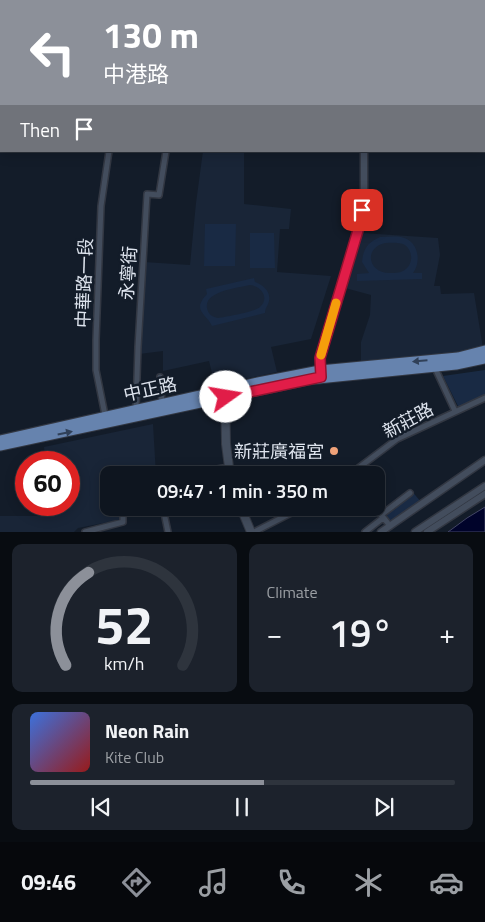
<!DOCTYPE html>
<meta charset="utf-8">
<style>
:root{--surface:#0e151f;--page:#1c222c;--text:#f1f3f6;--muted:#9b9fa4;--line:#2e343d;--accent:#8c9099}
body{margin:0;font-family:"Titillium Web","Noto Sans TC",sans-serif;background:var(--page);color:var(--text);height:100vh;display:flex;flex-direction:column;font-size:19px;white-space:nowrap}
*{box-sizing:border-box;margin:0}
p{font-size:16px;color:var(--muted)}
.icon{flex:none;width:28px;height:28px;fill:none;stroke:currentColor;stroke-width:2;stroke-linecap:round;stroke-linejoin:round}
.map{position:relative;height:532px;overflow:hidden}
.details{display:flex;flex-direction:column;gap:12px;padding:12px;background:#080c11;flex:1}
.details>*{flex:none}
.guide{position:absolute;left:0px;top:0px;width:485px;height:152px;box-shadow:0 2px 12px #0003,0 0 0 1px var(--line);background:#8c9099;color:#fff;overflow:hidden}
.speed{position:absolute;left:15px;top:451px;display:flex;gap:10px;font-size:25px;font-weight:700;text-align:center}
.speed>*{display:grid;place-content:center;width:65px;height:65px;border-radius:50%;background:var(--surface);box-shadow:0 2px 12px #0003,0 0 0 1px var(--line);line-height:1}
.speed .limit{border:8px solid #d22;background:#fff;color:#111}
.pin{position:absolute;display:grid;place-items:center;width:42px;height:42px;color:#fff;margin:-21px;border-radius:10px;box-shadow:0 2px 8px #0006}
.me{position:absolute;width:55px;margin:-28px;rotate:77deg;stroke-linejoin:round;filter:drop-shadow(0 0 4px #0008)}
.turn{display:flex;align-items:center;gap:18px;height:105px;padding:0 20px;font-size:22px}
.turn .icon{width:65px;height:65px;stroke-width:2.5}
.turn b{display:block;font-size:35px;line-height:42px}
.then{display:flex;align-items:center;height:48px;padding:0 20px;background:#0003;gap:10px;font-size:19px}
.big{font-size:38px;font-weight:600;line-height:1.1}
.details .tile{flex:1;display:flex;flex-direction:column;justify-content:center;gap:8px;min-width:0;padding:0 18px;border-radius:10px;background:var(--page)}
.details .dial{align-items:center;gap:0}
.dial svg{height:130px;overflow:visible;fill:none;stroke:var(--line);stroke-width:7;stroke-linecap:round;text-anchor:middle}
.dial text{fill:var(--text);stroke:none}
.song{display:flex;align-items:center;gap:15px}
.cover{width:60px;height:60px;border-radius:8px;background:linear-gradient(135deg,hsl(220 70% 55%),hsl(0 70% 35%))}
.played{height:5px;border-radius:2px;background:linear-gradient(90deg,var(--accent) 55%,var(--line) 55%)}
.keys{display:flex;justify-content:space-around;direction:ltr}
.heat{display:flex;justify-content:space-between;align-items:center;font-size:28px;direction:ltr}
.details .tiles{flex:1;display:grid;gap:12px;grid-template-columns:1fr 1fr}
.tile:last-child{grid-column:span 2}
.trip{position:absolute;left:100px;top:466px;width:285px;height:50px;border-radius:10px;background:var(--surface);box-shadow:0 2px 12px #0003,0 0 0 1px var(--line);font-weight:600;line-height:50px;text-align:center}
.tab-bar{display:flex;height:80px;justify-content:space-around;align-items:center;background:#06080c;color:var(--muted)}
.tab-bar .icon{width:35px;height:35px}
.tab-bar .selected{color:var(--accent)}
.tab-bar b{font-size:22px;color:var(--text)}
.map>svg:first-child{display:block}
.built{fill:#192537}
.green{fill:#192a44;fill-rule:evenodd}
.water{fill:#00032a;stroke:#434665}
.lines{fill:none;stroke-linecap:round;stroke-linejoin:round}
.minor-casing{stroke:#323742;stroke-width:8}
.tertiary-casing{stroke:#323742;stroke-width:9}
.secondary-casing{stroke:#323742;stroke-width:10}
.primary-casing{stroke:#323742;stroke-width:11}
.minor{stroke:#434d5d;stroke-width:5}
.tertiary{stroke:#434d5d;stroke-width:6}
.secondary{stroke:#434d5d;stroke-width:8}
.primary{stroke:#6683ae;stroke-width:9}
.oneway{fill:#304058}
.route-casing{stroke:#92132f;stroke-width:12}
.route{stroke:#e11d48;stroke-width:9}
.slow{stroke:#f59e0b;stroke-width:9}
.poi-dot{fill:#f0a279;stroke:#131c29;stroke-width:2}
.labels{text-anchor:middle;dominant-baseline:central;stroke-width:5;stroke-linejoin:round;paint-order:stroke}
.street-label{font-size:18px;fill:#dee4ee;stroke:#131c29}
.poi-label{font-size:18px;fill:#dee4ee;stroke:#131c29;text-anchor:end}
</style>
<div class="map">
<svg width="485" height="532" viewBox="0 0 485 532">
<rect width="100%" height="100%" fill="#131c29"/>
<path class="built" d="M203 151H244V204L291 209 289 229H280L277 272 331 276 311 339 271 347 277 372 231 382 230 379 215 385 209 361 163 371V351L139 354 144 262 190 265 196 203Z
M362 233 438 238 440 255 434 286H440L441 294 474 293 483 348 457 355 361 361V342L370 315 371 295 345 288Z
M153 424 156 475H109V508H120L119 520 78 528 74 532H0V516H47V505H69V462H45L44 447Z"/>
<path class="green" d="M0 0H138L1 1 0 95Z
M205 224H236L235 266H204Z
M250 233H274L275 268H250Z
M380 237C387 237 394 236 401 237 418 240 422 261 413 273H422V279L357 281V274L369 273 362 262C363 249 368 242 380 237ZM385 243C391 243 399 242 405 245 414 252 413 266 403 271 399 273 395 273 391 273 368 274 363 248 385 243Z
M254 278 255 282C263 285 271 291 269 301 268 306 265 308 265 313L212 326C207 314 191 311 207 294L206 289ZM250 285C261 286 270 298 260 307 255 312 226 317 218 318 212 317 208 314 207 308 204 291 238 288 250 285Z
M485 370V396L459 408 443 376Z
M411 490 421 502 390 524 383 515Z"/>
<path class="water" d="M485 507V532H448L467 518Z"/>
<g class="lines">
<defs>
<path id="minor" d="M477 0V1
M145 1 146 0
M484 34H485
M0 99H1
M484 128 485 129
M435 368 455 411
M160 377 162 403
M136 408 138 347 147 194 159 195 166 151
M105 415 96 370V340L101 206 109 151
M184 475 223 468 229 470
M212 475 229 470
M349 475 397 439 485 398
M163 508 168 532
M376 508 390 526
M381 515 410 493
M85 532 123 522V508
M254 532 301 508
M365 532 383 518"/>
<path id="tertiary" d="M340 0 341 1
M320 374V358L359 227 364 193V151
M381 532 485 460
M415 532 485 486
M427 532 485 494"/>
<path id="secondary" d="M225 392 226 444 230 475
M241 508 251 532"/>
<path id="primary" d="M0 440 258 382 320 370 458 357 485 350
M0 446 308 380 456 365 485 359"/>
</defs>
<use href="#minor" class="minor-casing"/>
<use href="#tertiary" class="tertiary-casing"/>
<use href="#secondary" class="secondary-casing"/>
<use href="#primary" class="primary-casing"/>
<use href="#minor" class="minor"/>
<use href="#tertiary" class="tertiary"/>
<use href="#secondary" class="secondary"/>
<use href="#primary" class="primary"/>
</g>
<defs><path id="oneway-solid" d="M-6-.8H1V-3.2L6.5 0L1 3.2V.8H-6Z" transform="scale(1.25)"/></defs>
<g class="oneway">
<use href="#oneway-solid" transform="translate(420 361) rotate(175)"/>
<use href="#oneway-solid" transform="translate(65 433) rotate(-12)"/>
</g>
<g class="lines">
<defs>
<path id="route" d="M226 397 321 377 320 358 359 227 362 210"/>
</defs>
<use href="#route" class="route-casing"/>
<use href="#route" class="route"/>
<path class="slow" d="M321 355 336 303"/>
</g>
<circle class="poi-dot" cx="334" cy="451" r="5"/>
<g class="labels">
<g class="street-label">
<text transform="translate(128 273) rotate(-86)">永寧街</text>
<text transform="translate(84 283) rotate(-88)">中華路一段</text>
<text transform="translate(150 389) rotate(-12)">中正路</text>
<text transform="translate(408 420) rotate(-28)">新莊路</text>
</g>
<g class="poi-label">
<text x="324" y="451">新莊廣福宮</text>
</g>
</g>
</svg>
<div class="speed"><div class="limit">60</div></div>
<div class="pin" style="left:362px;top:210px;background:#d93025"><svg class="icon" aria-label="arrive" viewBox="0 0 24 24"><path d="M6 21V4h12l-3 4 3 4H6"/></svg></div>
<svg class="me" style="left:226px;top:397px" viewBox="-20 -20 40 40"><circle r="19" fill="#fff"/><path d="M0-13L10 11 0 6-10 11z" fill="#e11d48"/></svg>
<div class="trip">09:47 · 1 min · 350 m</div>
<div class="guide">
<div class="turn"><svg class="icon" aria-label="left" viewBox="0 0 24 24"><path d="M17 20v-9H6M10 6l-5 5 5 5"/></svg><div><b>130 m</b>中港路</div></div>
<div class="then">Then<svg class="icon" aria-label="arrive" viewBox="0 0 24 24"><path d="M6 21V4h12l-3 4 3 4H6"/></svg></div>
</div>
</div>
<section class="details">
<div class="tiles">
<div class="tile dial"><svg viewBox="0 0 100 80">
<path d="M14 69A42 42 0 1 1 86 69"/>
<path d="M14 69A42 42 0 0 1 28 12" stroke="#8c9099"/>
<text x="50" y="56" font-size="32" font-weight="700">52</text>
<text x="50" y="72" font-size="11">km/h</text>
</svg></div>
<div class="tile"><p>Climate</p>
<div class="heat"><a>−</a><b class="big">19°</b><a>+</a></div>
</div>
<div class="tile">
<div class="song"><i class="cover"></i><div><b>Neon Rain</b><p>Kite Club</p></div></div>
<div class="played"></div>
<div class="keys"><svg class="icon" aria-label="previous" viewBox="0 0 24 24"><path d="M18 5L8 12l10 7zM5 5v14"/></svg><svg class="icon" aria-label="pause" viewBox="0 0 24 24"><path d="M8 5v14M16 5v14"/></svg><svg class="icon" aria-label="next" viewBox="0 0 24 24"><path d="M6 5l10 7-10 7zM19 5v14"/></svg></div>
</div>
</div>
</section>
<nav class="tab-bar">
<b>09:46</b>
<svg class="icon selected" aria-label="directions" viewBox="0 0 24 24"><path d="M12 3l9 9-9 9-9-9zM9 14v-3h6M13 9l2 2-2 2"/></svg>
<svg class="icon" aria-label="music" viewBox="0 0 24 24"><path d="M9 18V5l10-2v13"/><circle cx="6" cy="18" r="3"/><circle cx="16" cy="16" r="3"/></svg>
<svg class="icon" aria-label="phone" viewBox="0 0 24 24"><path d="M5 4h4l2 5-3 2q2 4 5 5l2-3 5 2v4C11 20 4 13 5 4z"/></svg>
<svg class="icon" aria-label="climate" viewBox="0 0 24 24"><path d="M12 3v18M4 7l16 10M4 17L20 7"/></svg>
<svg class="icon" aria-label="car" viewBox="0 0 24 24"><path d="M5 17H2v-5l4-1 3-4h7l3 4 3 1v5h-3M9 17h6M6 11h13"/><circle cx="7" cy="17" r="2"/><circle cx="17" cy="17" r="2"/></svg>
</nav>
